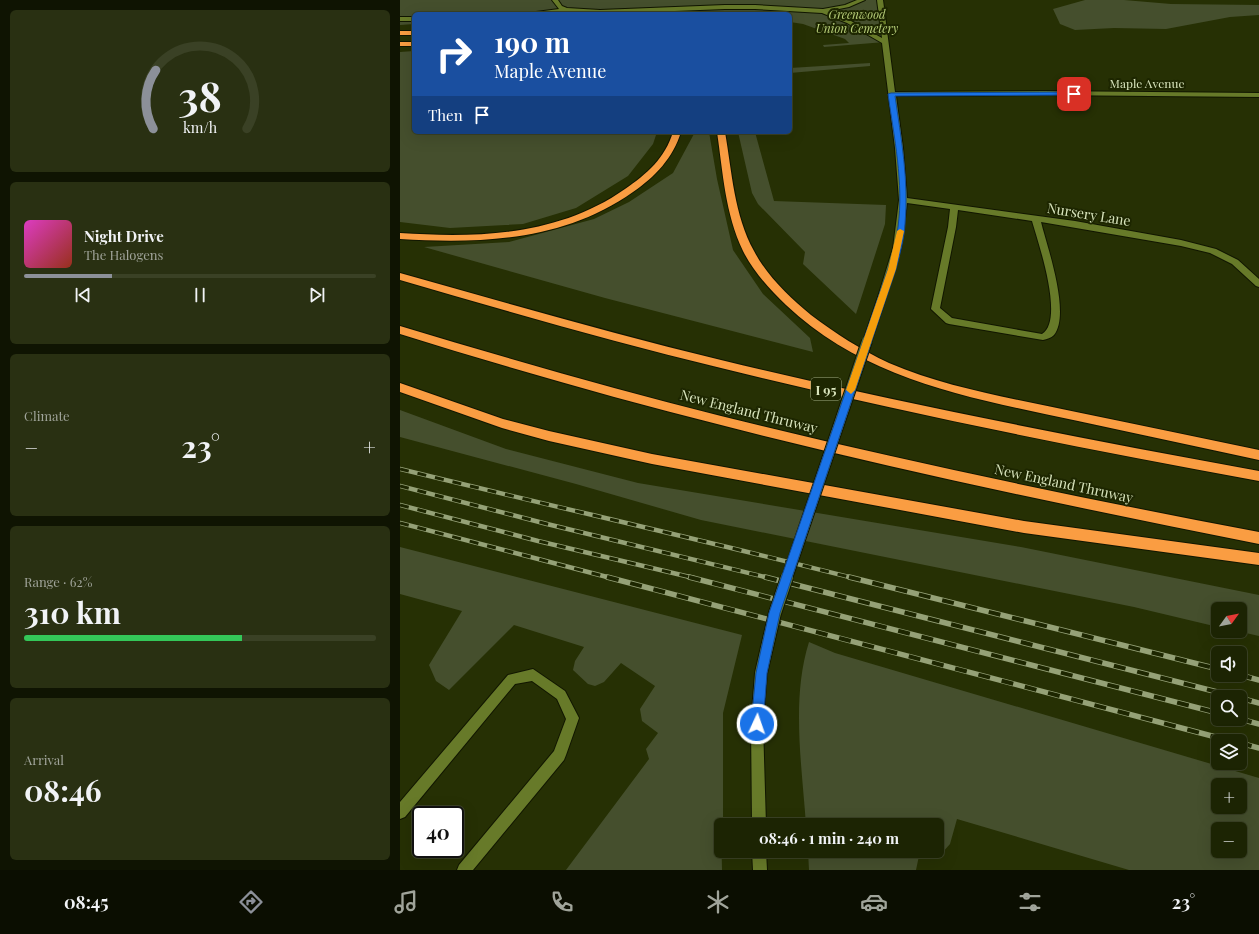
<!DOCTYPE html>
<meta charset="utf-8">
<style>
:root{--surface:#1c2403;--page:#293012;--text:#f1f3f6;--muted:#a0a49a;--line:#3a4125;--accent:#8c9099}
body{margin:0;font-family:"Playfair Display",serif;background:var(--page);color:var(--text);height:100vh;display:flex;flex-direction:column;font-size:15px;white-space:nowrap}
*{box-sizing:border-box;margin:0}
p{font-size:13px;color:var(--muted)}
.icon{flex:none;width:22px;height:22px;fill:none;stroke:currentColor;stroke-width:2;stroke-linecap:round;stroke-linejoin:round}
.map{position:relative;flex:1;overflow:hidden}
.panel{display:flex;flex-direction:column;gap:10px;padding:10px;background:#0f1402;width:400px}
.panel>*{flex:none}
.guide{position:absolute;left:12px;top:12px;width:380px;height:122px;border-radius:6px;box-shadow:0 4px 16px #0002,0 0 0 1px var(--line);background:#1a4fa0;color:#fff;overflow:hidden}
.needle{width:26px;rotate:57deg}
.controls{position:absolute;left:811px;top:602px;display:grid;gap:8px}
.controls a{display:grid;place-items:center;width:36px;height:36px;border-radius:6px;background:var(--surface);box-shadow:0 4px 16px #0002,0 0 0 1px var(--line);font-size:20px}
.speed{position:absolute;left:12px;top:806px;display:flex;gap:8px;font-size:20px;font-weight:700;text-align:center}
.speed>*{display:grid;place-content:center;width:52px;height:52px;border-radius:50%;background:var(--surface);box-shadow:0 4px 16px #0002,0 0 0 1px var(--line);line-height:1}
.speed .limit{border:2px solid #111;border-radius:6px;background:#fff;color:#111}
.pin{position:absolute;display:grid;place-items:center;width:34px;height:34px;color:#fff;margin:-17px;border-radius:8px;box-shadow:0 2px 6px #0006}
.me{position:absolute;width:44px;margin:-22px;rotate:3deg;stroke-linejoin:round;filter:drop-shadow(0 0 3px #0008)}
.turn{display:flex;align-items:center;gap:14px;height:84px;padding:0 16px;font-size:18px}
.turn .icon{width:52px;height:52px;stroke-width:2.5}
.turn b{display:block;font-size:28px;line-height:34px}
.then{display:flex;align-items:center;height:38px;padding:0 16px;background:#0003;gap:8px;font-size:15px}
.big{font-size:30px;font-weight:700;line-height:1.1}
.panel .widget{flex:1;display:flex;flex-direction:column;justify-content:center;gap:6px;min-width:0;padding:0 14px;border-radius:6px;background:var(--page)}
.panel .dial{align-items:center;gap:0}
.dial svg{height:104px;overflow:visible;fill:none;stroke:var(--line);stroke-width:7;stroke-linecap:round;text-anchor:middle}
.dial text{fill:var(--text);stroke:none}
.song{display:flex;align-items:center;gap:12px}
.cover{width:48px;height:48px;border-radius:6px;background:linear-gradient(135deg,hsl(310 70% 55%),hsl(10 70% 35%))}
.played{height:4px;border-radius:2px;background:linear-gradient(90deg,var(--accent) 25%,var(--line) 25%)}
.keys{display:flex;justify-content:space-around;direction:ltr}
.heat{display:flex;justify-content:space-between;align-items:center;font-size:22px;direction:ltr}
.charge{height:6px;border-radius:3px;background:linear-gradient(90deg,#34c759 62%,var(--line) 0)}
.trip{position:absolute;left:314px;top:818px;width:230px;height:40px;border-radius:6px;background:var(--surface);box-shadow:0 4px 16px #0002,0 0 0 1px var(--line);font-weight:700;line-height:40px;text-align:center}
.tabs{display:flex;height:64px;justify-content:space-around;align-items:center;background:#0b0e01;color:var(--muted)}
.tabs .icon{width:28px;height:28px}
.tabs .current{color:var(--accent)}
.tabs b{font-size:18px;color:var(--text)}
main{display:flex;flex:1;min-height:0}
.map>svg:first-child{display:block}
.green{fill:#454f2d;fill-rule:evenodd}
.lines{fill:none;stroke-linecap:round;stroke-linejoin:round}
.minor-casing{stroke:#111601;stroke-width:2}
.highway-casing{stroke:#111601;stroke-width:2}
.minor{fill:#677a29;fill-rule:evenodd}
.highway{fill:#fa9d42;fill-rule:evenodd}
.rail-far1-casing{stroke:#95a177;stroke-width:4.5}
.rail-casing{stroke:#95a177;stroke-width:5.5}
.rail-far1{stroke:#1d2600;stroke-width:3;stroke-dasharray:9;stroke-linecap:butt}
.rail{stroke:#1d2600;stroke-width:4;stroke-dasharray:12;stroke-linecap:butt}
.minor-bridge-far2-casing{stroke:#111601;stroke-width:10;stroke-linecap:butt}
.minor-bridge-far1-casing{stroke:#111601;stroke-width:12;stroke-linecap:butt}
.minor-bridge-casing{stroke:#111601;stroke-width:14;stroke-linecap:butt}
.minor-bridge-far2{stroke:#677a29;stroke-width:8}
.minor-bridge-far1{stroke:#677a29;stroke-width:10}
.minor-bridge{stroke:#677a29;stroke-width:12}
.route{fill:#1a73e8;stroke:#114b97}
.slow{fill:#f59e0b}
.labels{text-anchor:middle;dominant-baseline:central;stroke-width:4;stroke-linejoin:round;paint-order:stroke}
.far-park-label{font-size:12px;font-style:italic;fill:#b8cf79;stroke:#1d2600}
.far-street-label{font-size:12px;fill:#d8e4bc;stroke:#1d2600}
.shield{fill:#1d2600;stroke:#a0ab84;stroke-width:1}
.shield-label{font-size:13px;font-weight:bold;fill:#d8e4bc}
.street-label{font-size:14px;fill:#d8e4bc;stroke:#1d2600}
</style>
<main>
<section class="panel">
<div class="widget dial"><svg viewBox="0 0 100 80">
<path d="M14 69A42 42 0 1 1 86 69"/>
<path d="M14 69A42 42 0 0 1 16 24" stroke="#8c9099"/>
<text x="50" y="56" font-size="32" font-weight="700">38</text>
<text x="50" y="72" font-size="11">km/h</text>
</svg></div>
<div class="widget">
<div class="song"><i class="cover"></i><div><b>Night Drive</b><p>The Halogens</p></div></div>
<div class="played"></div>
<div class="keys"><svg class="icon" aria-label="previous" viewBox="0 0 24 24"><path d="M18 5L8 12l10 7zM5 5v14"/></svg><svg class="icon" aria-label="pause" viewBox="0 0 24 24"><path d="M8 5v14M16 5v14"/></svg><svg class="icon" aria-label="next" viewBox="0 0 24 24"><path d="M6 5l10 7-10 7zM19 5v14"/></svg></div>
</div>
<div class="widget"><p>Climate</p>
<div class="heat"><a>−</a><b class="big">23°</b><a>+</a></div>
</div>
<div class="widget"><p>Range · 62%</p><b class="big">310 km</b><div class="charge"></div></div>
<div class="widget"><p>Arrival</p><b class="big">08:46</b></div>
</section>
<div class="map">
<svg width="859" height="870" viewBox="0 0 859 870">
<rect width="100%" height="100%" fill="#263004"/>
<path class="green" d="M0 0H480L485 42 424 47 423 45 449 43 445 39 403 24 390 22V14H14V24L0 25Z
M685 0H724L771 4 859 5V15L830 17 766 29 714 28 675 30 660 24 653 9Z
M14 51V132H257L253 144 228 176 176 208 123 224 50 228 0 222V52Z
M470 63V66L390 73V68Z
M295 132H309L317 179 333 250 363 294 410 338 413 352 205 298 24 247 109 242 194 219 229 202 273 173Z
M338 132H355L374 201 486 205 485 224 456 314 403 264 405 252 358 204 352 193Z
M0 410 106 449 238 483 621 547 859 595V636L837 631H840V609H818V627L734 607 301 520 176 484 0 437Z
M0 547 342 635 323 713V825H321L322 870H166L249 759 246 749 258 733 242 721 240 709 255 686 221 663 204 682 195 686 188 684 173 670 175 661 184 647 114 625 49 690 36 681 29 665 62 611 0 594Z
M409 642 435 653 859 778V870H729L557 819 550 844 542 853 534 851H537V825H406C402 766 391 699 409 642ZM818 785H840V807H818ZM818 829H840V851H818Z
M408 851H520L516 870H409Z"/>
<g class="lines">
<defs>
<path id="minor" d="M152 0H158L162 6 167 8 200 10 325 5H355L423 9 445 5 457 0H465L449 7 429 11 451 21 482 38 477 0H483L495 92 643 91 859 93V97L643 95 496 96 503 148 507 198 675 221 781 240 816 249 838 260 859 279V287L856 286 832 264 810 253 781 246 641 222C647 246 671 314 654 335 651 338 647 339 643 340L549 324 546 323 531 309 548 227 550 209 507 203 501 248 485 300 481 303 478 302 477 300 493 248 499 200 495 148 482 43 447 23 422 13 355 9H325L200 14 166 12 133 14 136 12 159 9ZM558 210 632 221C638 242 665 320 642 334L552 318 540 308 556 227Z
M0 17H14V21H0Z
M361 667 365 669 367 673 363 724 366 825H352L351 724 355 673 357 669Z
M133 669 165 691 179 718 166 755 164 760 73 870H57L59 865 154 751 166 719 157 699 132 681 115 684 5 817 0 819V802L108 675Z
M352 851H366L367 870H353Z"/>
<path id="highway" d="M0 31H14V35H0Z
M0 42H14V46H0Z
M273 132H281C273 158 255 177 233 192 164 241 81 244 0 239V233C78 238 158 236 225 189 247 174 265 158 273 132Z
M317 132H325C332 172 334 215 354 251 367 276 389 297 411 315 435 333 461 350 489 363 550 389 617 399 681 413 741 425 800 438 859 450V460C799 447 738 434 678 421 575 399 466 381 386 305 370 290 353 271 343 251 325 213 323 173 317 132Z
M0 273C107 303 213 334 321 360 499 403 679 438 859 471V481C679 448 499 412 321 368 213 342 106 311 0 280Z
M0 326C106 358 213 389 321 416 499 460 679 498 859 532V544C679 508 499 471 321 425 213 398 106 367 0 334Z
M0 383 103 419 149 431 252 454 624 521 859 553V565L624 533 252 464 149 441 102 428 0 392Z"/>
</defs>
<use href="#minor" class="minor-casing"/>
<use href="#highway" class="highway-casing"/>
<use href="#minor" class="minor"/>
<use href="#highway" class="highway"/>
<defs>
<path id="rail-far1" d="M0 469C151 506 303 540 453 578
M0 486 147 524 369 578
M0 505 138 541 294 578
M0 523 211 578"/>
<path id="rail" d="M207 577 831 741
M289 577 818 713
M365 577 837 697
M449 577 818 669
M840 675 859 680
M840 698 859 703
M840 719 859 724
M840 743 859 748"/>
</defs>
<use href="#rail-far1" class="rail-far1-casing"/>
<use href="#rail" class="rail-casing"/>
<use href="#rail-far1" class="rail-far1"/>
<use href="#rail" class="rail"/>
<defs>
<path id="minor-bridge-far2" d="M467 342 481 300"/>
<path id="minor-bridge-far1" d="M387 578 467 341"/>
<path id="minor-bridge" d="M361 673 375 613 387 577"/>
</defs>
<use href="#minor-bridge-far2" class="minor-bridge-far2-casing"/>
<use href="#minor-bridge-far1" class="minor-bridge-far1-casing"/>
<use href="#minor-bridge" class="minor-bridge-casing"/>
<use href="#minor-bridge-far2" class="minor-bridge-far2"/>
<use href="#minor-bridge-far1" class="minor-bridge-far1"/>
<use href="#minor-bridge" class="minor-bridge"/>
</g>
<path class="route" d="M674 92 677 94 676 95 495 96C501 138 509 181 505 224 504 239 500 254 496 269L380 613 367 673 363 724 361 728 357 730 353 728 351 724 356 673 369 613 488 269C492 255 496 241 498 227 504 183 494 137 488 94L491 93Z"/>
<path class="slow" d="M500 229 504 231 496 269 455 390 451 394 446 390 488 269 497 231Z"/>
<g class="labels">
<g class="far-park-label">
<text x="457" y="14">Greenwood<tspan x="457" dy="14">Union Cemetery</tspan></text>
</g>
<g class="far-street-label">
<text x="747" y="83">Maple Avenue</text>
</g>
<rect class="shield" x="411" y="378" width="30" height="22" rx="3"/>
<g class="shield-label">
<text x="426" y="389">I 95</text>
</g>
<g class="street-label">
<text transform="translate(689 214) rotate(9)">Nursery Lane</text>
<text transform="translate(349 411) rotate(14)">New England Thruway</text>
<text transform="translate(664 483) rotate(12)">New England Thruway</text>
</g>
</g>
</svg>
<div class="controls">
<a><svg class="needle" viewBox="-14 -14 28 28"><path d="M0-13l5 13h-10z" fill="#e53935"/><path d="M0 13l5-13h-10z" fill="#a0a49a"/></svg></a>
<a><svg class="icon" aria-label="sound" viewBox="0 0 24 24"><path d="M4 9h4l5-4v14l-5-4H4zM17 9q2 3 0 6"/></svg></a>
<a><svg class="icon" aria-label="search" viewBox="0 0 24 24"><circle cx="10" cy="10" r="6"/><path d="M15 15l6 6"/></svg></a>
<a><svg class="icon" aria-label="layers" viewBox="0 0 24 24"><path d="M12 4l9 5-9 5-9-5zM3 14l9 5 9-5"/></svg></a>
<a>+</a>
<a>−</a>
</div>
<div class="speed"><div class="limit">40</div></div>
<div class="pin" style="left:674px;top:94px;background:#d93025"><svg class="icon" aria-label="arrive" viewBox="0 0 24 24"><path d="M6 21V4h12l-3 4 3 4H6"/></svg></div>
<svg class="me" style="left:357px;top:724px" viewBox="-20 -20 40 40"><circle r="17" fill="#1a73e8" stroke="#fff" stroke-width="3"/><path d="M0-11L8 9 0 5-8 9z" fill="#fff"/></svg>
<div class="trip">08:46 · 1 min · 240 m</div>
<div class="guide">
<div class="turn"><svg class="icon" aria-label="right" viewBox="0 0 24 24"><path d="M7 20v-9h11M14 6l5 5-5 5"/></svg><div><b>190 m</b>Maple Avenue</div></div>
<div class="then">Then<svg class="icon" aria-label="arrive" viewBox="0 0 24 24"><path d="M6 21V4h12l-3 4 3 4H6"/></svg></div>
</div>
</div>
</main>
<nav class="tabs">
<b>08:45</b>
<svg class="icon current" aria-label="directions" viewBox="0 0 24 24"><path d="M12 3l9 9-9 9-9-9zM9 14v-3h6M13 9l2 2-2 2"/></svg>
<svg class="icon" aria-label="music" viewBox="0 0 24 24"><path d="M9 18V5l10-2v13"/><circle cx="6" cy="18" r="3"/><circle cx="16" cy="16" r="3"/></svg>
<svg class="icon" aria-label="phone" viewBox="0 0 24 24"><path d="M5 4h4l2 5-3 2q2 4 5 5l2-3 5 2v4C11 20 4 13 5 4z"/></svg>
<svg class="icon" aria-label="climate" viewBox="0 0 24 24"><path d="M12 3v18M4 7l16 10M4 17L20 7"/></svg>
<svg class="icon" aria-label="car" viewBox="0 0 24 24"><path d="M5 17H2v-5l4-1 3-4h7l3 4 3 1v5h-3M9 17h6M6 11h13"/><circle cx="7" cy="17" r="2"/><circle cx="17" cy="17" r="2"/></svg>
<svg class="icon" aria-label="filters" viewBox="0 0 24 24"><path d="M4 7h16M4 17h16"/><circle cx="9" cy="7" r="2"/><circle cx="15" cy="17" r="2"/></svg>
<b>23°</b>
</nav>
